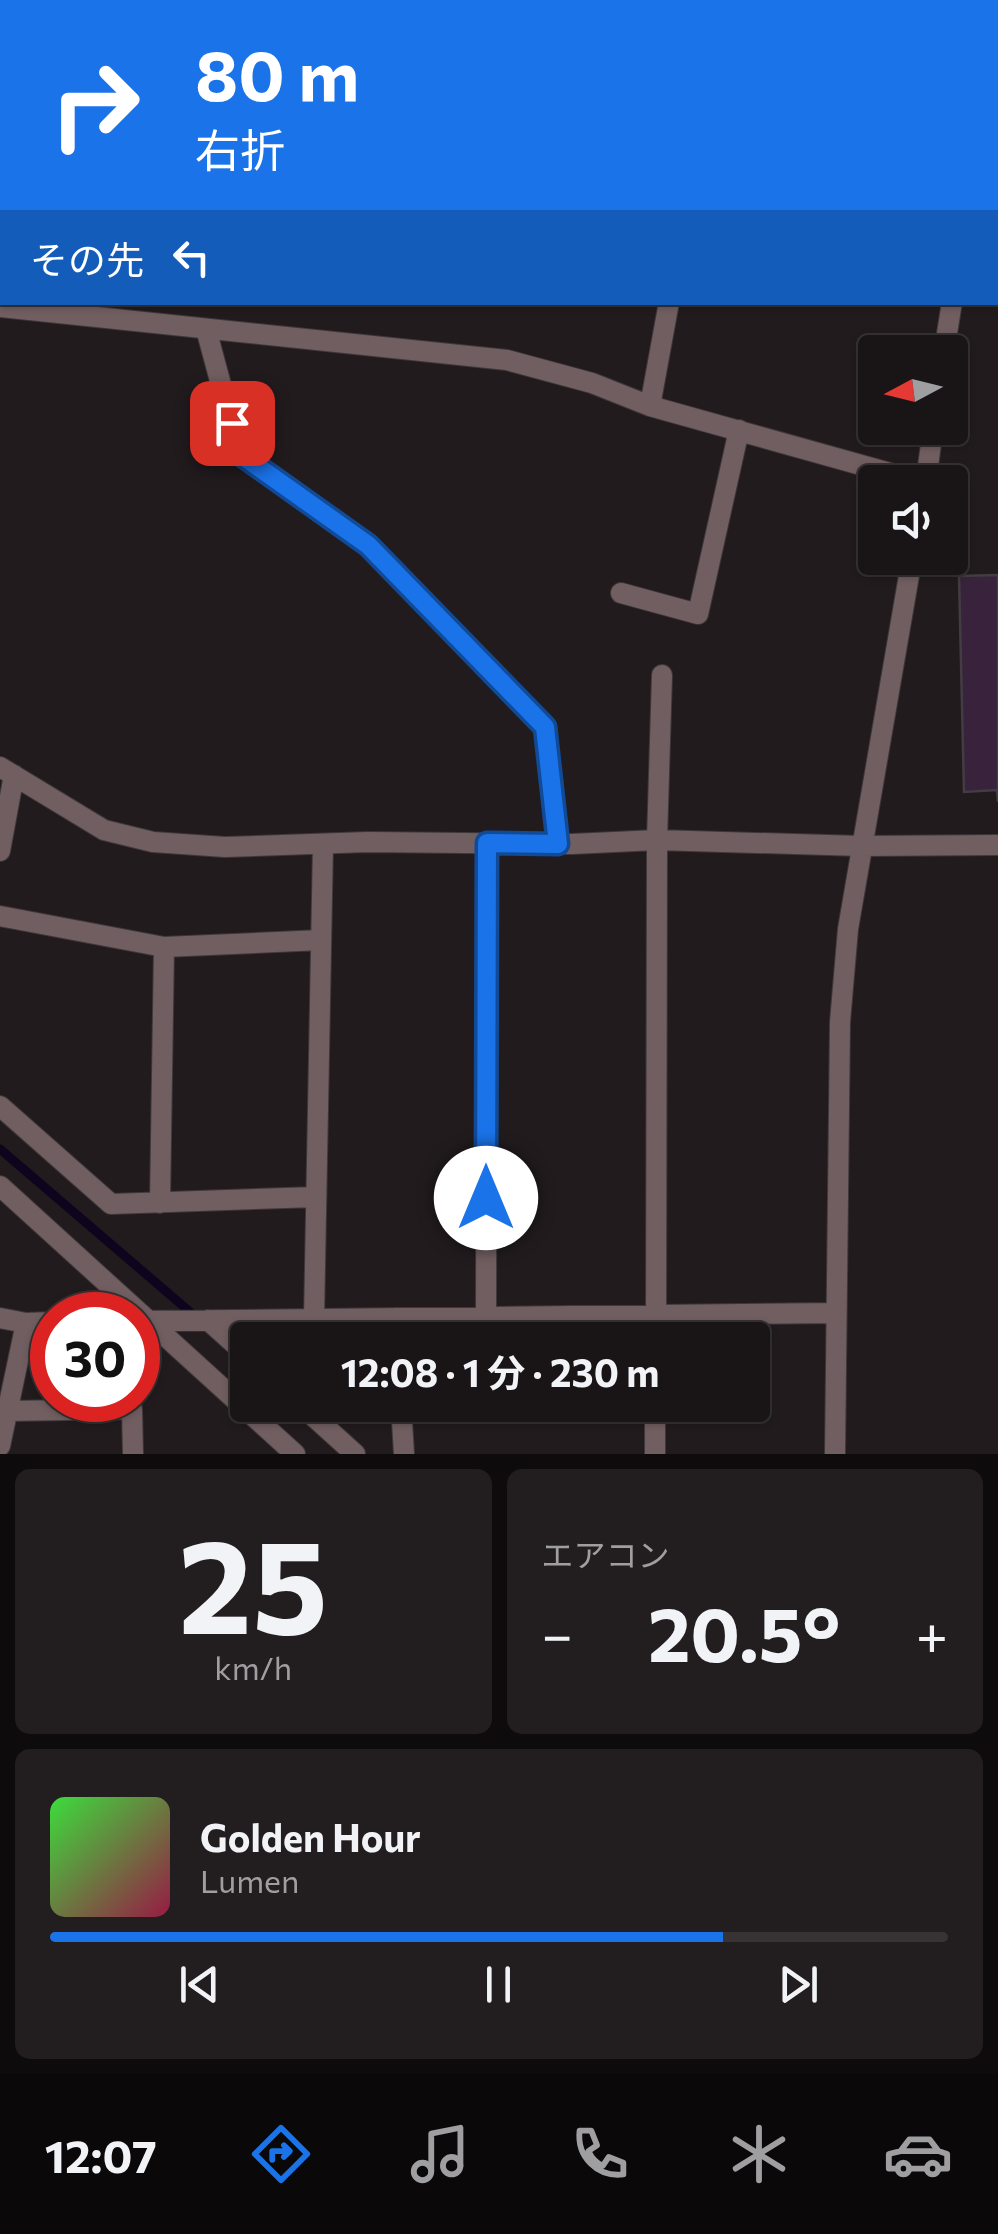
<!DOCTYPE html>
<html lang="ja">
<meta charset="utf-8">
<style>
:root{--surface:#191416;--page:#221d1f;--text:#f1f3f6;--muted:#9f9ea1;--line:#373335;--accent:#1a73e8}
body{margin:0;font-family:Commissioner,"Noto Sans JP",sans-serif;background:var(--page);color:var(--text);height:100vh;display:flex;flex-direction:column;font-size:38px;white-space:nowrap}
*{box-sizing:border-box;margin:0}
p{font-size:32px;color:var(--muted)}
.icon{flex:none;width:55px;height:55px;fill:none;stroke:currentColor;stroke-width:2;stroke-linecap:round;stroke-linejoin:round}
.map{position:relative;height:1454px;overflow:hidden}
.details{display:flex;flex-direction:column;gap:15px;padding:15px;background:#0e0b0c;flex:1}
.details>*{flex:none}
.hud{position:absolute;left:0px;top:0px;width:1000px;height:305px;box-shadow:0 2px 8px #0004,0 0 0 2px var(--line);background:#1a73e8;color:#fff;overflow:hidden}
.needle{width:65px;rotate:263deg}
.fabs{position:absolute;left:858px;top:335px;display:grid;gap:20px}
.fabs a{display:grid;place-items:center;width:110px;height:110px;border-radius:10px;background:var(--surface);box-shadow:0 2px 8px #0004,0 0 0 2px var(--line);font-size:50px}
.speed{position:absolute;left:30px;top:1292px;display:flex;gap:20px;font-size:50px;font-weight:700;text-align:center}
.speed>*{display:grid;place-content:center;width:130px;height:130px;border-radius:50%;background:var(--surface);box-shadow:0 2px 8px #0004,0 0 0 2px var(--line);line-height:1}
.speed .limit{border:15px solid #d22;background:#fff;color:#111}
.pin{position:absolute;display:grid;place-items:center;width:85px;height:85px;color:#fff;margin:-42px;border-radius:20px;box-shadow:0 5px 15px #0006}
.me{position:absolute;width:110px;margin:-55px;rotate:0deg;stroke-linejoin:round;filter:drop-shadow(0 0 8px #0008)}
.turn{display:flex;align-items:center;gap:35px;height:210px;padding:0 30px;font-size:45px}
.turn .icon{width:130px;height:130px;stroke-width:2.5}
.turn b{display:block;font-size:70px;line-height:85px}
.then{display:flex;align-items:center;height:95px;padding:0 30px;background:#0003;gap:20px;font-size:38px}
.big{font-size:75px;font-weight:700;line-height:1.1}
.details .card{flex:1;display:flex;flex-direction:column;justify-content:center;gap:15px;min-width:0;padding:0 35px;border-radius:15px;background:var(--page)}
.details .dial{align-items:center;gap:0}
.dial b{font-size:130px;line-height:1}
.song{display:flex;align-items:center;gap:30px}
.cover{width:120px;height:120px;border-radius:15px;background:linear-gradient(135deg,hsl(120 70% 55%),hsl(340 70% 35%))}
.played{height:10px;border-radius:5px;background:linear-gradient(90deg,var(--accent) 75%,var(--line) 75%)}
.keys{display:flex;justify-content:space-around;direction:ltr}
.heat{display:flex;justify-content:space-between;align-items:center;font-size:55px;direction:ltr}
.details .tiles{flex:1;display:grid;gap:15px;grid-template-columns:1fr 1fr}
.card:last-child{grid-column:span 2}
.trip{position:absolute;left:230px;top:1322px;width:540px;height:100px;border-radius:10px;background:var(--surface);box-shadow:0 2px 8px #0004,0 0 0 2px var(--line);font-weight:700;line-height:100px;text-align:center}
.tabs{display:flex;height:160px;justify-content:space-around;align-items:center;background:#0a0809;color:var(--muted)}
.tabs .icon{width:70px;height:70px}
.tabs .selected{color:var(--accent)}
.tabs b{font-size:45px;color:var(--text)}
.map>svg:first-child{display:block}
.lines{fill:none;stroke-linecap:round;stroke-linejoin:round}
.stream{stroke:#0e041d;stroke-width:9}
.building{fill:#39233c;stroke:#423d42;stroke-width:2.5}
.minor-casing{stroke:#3e383b;stroke-width:22}
.trunk-casing{stroke:#3e383b;stroke-width:30}
.minor{stroke:#715e61;stroke-width:20}
.trunk{stroke:#d7adb4;stroke-width:28}
.route-casing{stroke:#114b97;stroke-width:25}
.route{stroke:#1a73e8;stroke-width:18}
</style>
<div class="map">
<svg width="998" height="1454" viewBox="0 0 998 1454">
<rect width="100%" height="100%" fill="#211b1e"/>
<g class="lines">
<path class="stream" d="M0 1149 196 1317"/>
</g>
<path class="building" d="M998 575V802L997 790 964 792 959 576Z"/>
<g class="lines">
<defs>
<path id="minor" d="M137 2V0
M457 2 458 0
M778 2 779 0
M0 19H2
M998 82V78
M0 145H2
M669 302 650 406 922 482
M1 307 507 360 592 383 650 406
M206 329 240 455 369 545 545 727 557 844
M944 352 952 302
M926 482 933 428
M621 593 698 614 739 430
M0 767 104 830 153 842 225 847 368 842 572 844 657 840 861 846 998 845
M0 851 14 775
M0 916 164 947 321 940
M0 1106 111 1204 316 1197
M0 1186 295 1454
M160 1203 164 947
M486 1317 487 843
M0 1318 26 1323 52 1322
M397 1318 398 1340
M314 1319 323 844
M208 1320 248 1356
M138 1321 835 1313
M656 1340 657 840 662 675
M301 1405 355 1454
M401 1405 404 1454
M7 1411 132 1409 133 1454
M0 1446 26 1323
M655 1454V1405
M835 1454 840 1022 848 929 912 558"/>
<path id="trunk" d="M0 219H2"/>
</defs>
<use href="#minor" class="minor-casing"/>
<use href="#trunk" class="trunk-casing"/>
<use href="#minor" class="minor"/>
<use href="#trunk" class="trunk"/>
</g>
<g class="lines">
<defs>
<path id="route" d="M232 423 240 454 368 545 545 727 558 844 487 843 486 1198"/>
</defs>
<use href="#route" class="route-casing"/>
<use href="#route" class="route"/>
</g>
</svg>
<div class="fabs">
<a><svg class="needle" viewBox="-14 -14 28 28"><path d="M0-13l5 13h-10z" fill="#e53935"/><path d="M0 13l5-13h-10z" fill="#9f9ea1"/></svg></a>
<a><svg class="icon" aria-label="sound" viewBox="0 0 24 24"><path d="M4 9h4l5-4v14l-5-4H4zM17 9q2 3 0 6"/></svg></a>
</div>
<div class="speed"><div class="limit">30</div></div>
<div class="pin" style="left:232px;top:423px;background:#d93025"><svg class="icon" aria-label="arrive" viewBox="0 0 24 24"><path d="M6 21V4h12l-3 4 3 4H6"/></svg></div>
<svg class="me" style="left:486px;top:1198px" viewBox="-20 -20 40 40"><circle r="19" fill="#fff"/><path d="M0-13L10 11 0 6-10 11z" fill="#1a73e8"/></svg>
<div class="trip">12:08 · 1 分 · 230 m</div>
<div class="hud">
<div class="turn"><svg class="icon" aria-label="right" viewBox="0 0 24 24"><path d="M7 20v-9h11M14 6l5 5-5 5"/></svg><div><b>80 m</b>右折</div></div>
<div class="then">その先<svg class="icon" aria-label="left" viewBox="0 0 24 24"><path d="M17 20v-9H6M10 6l-5 5 5 5"/></svg></div>
</div>
</div>
<section class="details">
<div class="tiles">
<div class="card dial"><b>25</b><p>km/h</p></div>
<div class="card"><p>エアコン</p>
<div class="heat"><a>−</a><b class="big">20.5°</b><a>+</a></div>
</div>
<div class="card">
<div class="song"><i class="cover"></i><div><b>Golden Hour</b><p>Lumen</p></div></div>
<div class="played"></div>
<div class="keys"><svg class="icon" aria-label="previous" viewBox="0 0 24 24"><path d="M18 5L8 12l10 7zM5 5v14"/></svg><svg class="icon" aria-label="pause" viewBox="0 0 24 24"><path d="M8 5v14M16 5v14"/></svg><svg class="icon" aria-label="next" viewBox="0 0 24 24"><path d="M6 5l10 7-10 7zM19 5v14"/></svg></div>
</div>
</div>
</section>
<nav class="tabs">
<b>12:07</b>
<svg class="icon selected" aria-label="directions" viewBox="0 0 24 24"><path d="M12 3l9 9-9 9-9-9zM9 14v-3h6M13 9l2 2-2 2"/></svg>
<svg class="icon" aria-label="music" viewBox="0 0 24 24"><path d="M9 18V5l10-2v13"/><circle cx="6" cy="18" r="3"/><circle cx="16" cy="16" r="3"/></svg>
<svg class="icon" aria-label="phone" viewBox="0 0 24 24"><path d="M5 4h4l2 5-3 2q2 4 5 5l2-3 5 2v4C11 20 4 13 5 4z"/></svg>
<svg class="icon" aria-label="climate" viewBox="0 0 24 24"><path d="M12 3v18M4 7l16 10M4 17L20 7"/></svg>
<svg class="icon" aria-label="car" viewBox="0 0 24 24"><path d="M5 17H2v-5l4-1 3-4h7l3 4 3 1v5h-3M9 17h6M6 11h13"/><circle cx="7" cy="17" r="2"/><circle cx="17" cy="17" r="2"/></svg>
</nav>
